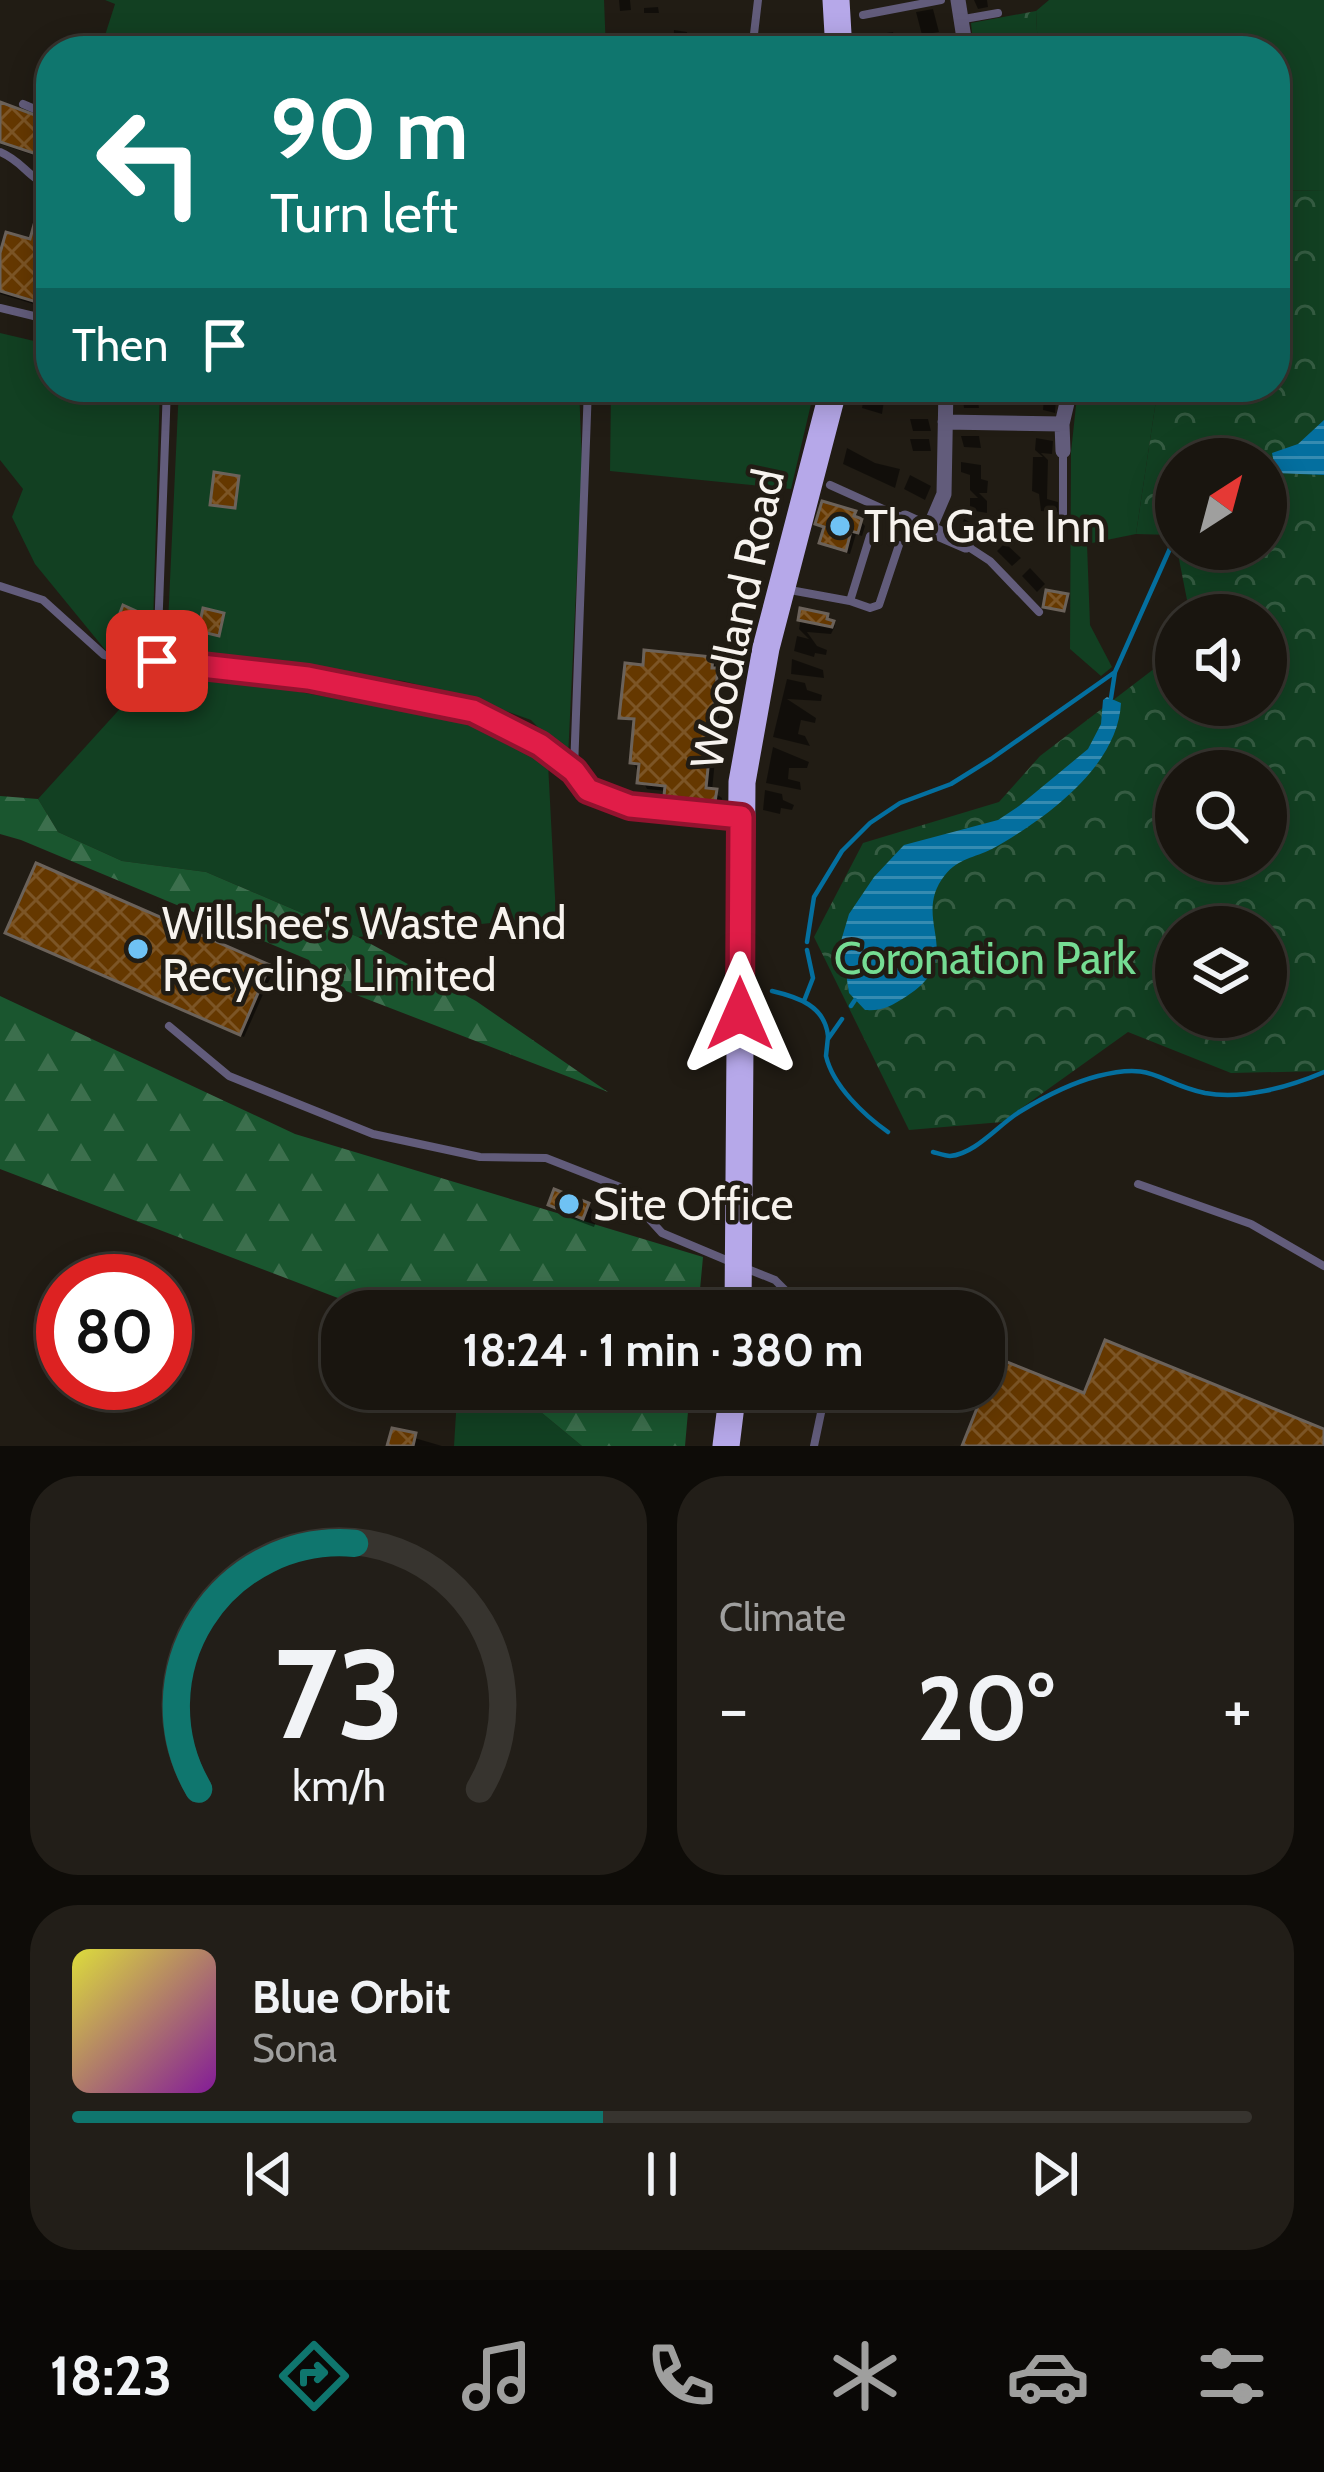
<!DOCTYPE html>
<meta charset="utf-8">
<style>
:root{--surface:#19150f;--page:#221e18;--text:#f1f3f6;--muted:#9f9f9e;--line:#37342f;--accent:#0f766e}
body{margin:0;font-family:Cabin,sans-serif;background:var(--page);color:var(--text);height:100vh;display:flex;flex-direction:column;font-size:45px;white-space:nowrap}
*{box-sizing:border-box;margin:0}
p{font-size:39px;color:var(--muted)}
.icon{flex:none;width:66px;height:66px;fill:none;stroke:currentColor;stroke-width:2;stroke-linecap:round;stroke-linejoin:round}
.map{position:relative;height:1446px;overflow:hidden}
.side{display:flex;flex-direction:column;gap:30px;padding:30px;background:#0e0c08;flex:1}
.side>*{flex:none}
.banner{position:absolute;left:36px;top:36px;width:1254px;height:366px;border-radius:48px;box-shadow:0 6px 30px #0003,0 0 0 3px var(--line);background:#0f766e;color:#fff;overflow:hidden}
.needle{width:78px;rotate:36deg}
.tools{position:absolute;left:1155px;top:438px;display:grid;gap:24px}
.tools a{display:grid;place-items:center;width:132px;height:132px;border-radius:50%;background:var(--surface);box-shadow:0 6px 30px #0003,0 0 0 3px var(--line);font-size:60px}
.speed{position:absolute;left:36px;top:1254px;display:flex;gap:24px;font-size:60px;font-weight:700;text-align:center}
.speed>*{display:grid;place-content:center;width:156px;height:156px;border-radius:50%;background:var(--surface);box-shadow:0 6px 30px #0003,0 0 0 3px var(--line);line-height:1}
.speed .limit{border:18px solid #d22;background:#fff;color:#111}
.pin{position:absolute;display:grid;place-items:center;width:102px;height:102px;color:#fff;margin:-51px;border-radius:24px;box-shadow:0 6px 18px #0006}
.me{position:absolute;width:132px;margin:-66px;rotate:0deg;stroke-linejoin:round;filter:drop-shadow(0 0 9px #0008)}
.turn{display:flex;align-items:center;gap:42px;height:252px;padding:0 36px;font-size:54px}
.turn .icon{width:156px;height:156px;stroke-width:2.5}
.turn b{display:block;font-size:84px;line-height:102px}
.then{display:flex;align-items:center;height:114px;padding:0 36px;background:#0003;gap:24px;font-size:45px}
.big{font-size:90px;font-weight:700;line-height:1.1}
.side .tile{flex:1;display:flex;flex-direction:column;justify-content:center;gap:18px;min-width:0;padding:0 42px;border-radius:48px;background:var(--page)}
.side .dial{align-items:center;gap:0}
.dial svg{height:312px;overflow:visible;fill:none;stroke:var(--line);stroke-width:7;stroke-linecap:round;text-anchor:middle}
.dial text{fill:var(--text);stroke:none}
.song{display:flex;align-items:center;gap:36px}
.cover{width:144px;height:144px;border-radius:18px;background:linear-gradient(135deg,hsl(60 70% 55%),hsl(290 70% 35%))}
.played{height:12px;border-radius:6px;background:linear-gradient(90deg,var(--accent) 45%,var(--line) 45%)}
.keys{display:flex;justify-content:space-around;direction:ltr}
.heat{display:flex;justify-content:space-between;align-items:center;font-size:66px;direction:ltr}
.side .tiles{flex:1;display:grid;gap:30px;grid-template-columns:1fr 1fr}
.tile:last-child{grid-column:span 2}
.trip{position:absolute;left:321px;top:1290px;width:684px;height:120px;border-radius:48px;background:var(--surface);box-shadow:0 6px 30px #0003,0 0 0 3px var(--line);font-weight:700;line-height:120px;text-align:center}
.menu{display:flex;height:192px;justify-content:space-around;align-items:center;background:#0a0806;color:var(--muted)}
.menu .icon{width:84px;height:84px}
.menu .on{color:var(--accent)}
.menu b{font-size:54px;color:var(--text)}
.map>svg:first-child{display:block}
.green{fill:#124022}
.forest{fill:url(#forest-firs)}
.park{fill:url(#park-crowns);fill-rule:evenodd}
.water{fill:url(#water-rules)}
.shadow{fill:#0007}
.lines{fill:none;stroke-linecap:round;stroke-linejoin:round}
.stream{stroke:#046f9f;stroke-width:4.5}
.building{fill:url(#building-cross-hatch);stroke:#6b625a;stroke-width:3}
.service{stroke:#625c7b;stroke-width:8}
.minor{stroke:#625c7b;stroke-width:15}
.trunk{stroke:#b6a8e9;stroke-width:27}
.route-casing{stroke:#92132f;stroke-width:30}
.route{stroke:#e11d48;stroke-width:21}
.poi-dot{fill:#6fc2f4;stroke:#211c14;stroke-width:4.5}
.labels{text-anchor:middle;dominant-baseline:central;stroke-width:9;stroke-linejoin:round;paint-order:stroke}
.poi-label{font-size:45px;fill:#f7f3ee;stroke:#211c14;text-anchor:start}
.street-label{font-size:45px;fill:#f7f3ee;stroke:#211c14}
.park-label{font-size:45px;fill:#75dc93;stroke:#211c14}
</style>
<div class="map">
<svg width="1324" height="1446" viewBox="0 0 1324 1446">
<defs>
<pattern id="forest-firs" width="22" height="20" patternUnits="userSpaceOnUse" patternTransform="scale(3)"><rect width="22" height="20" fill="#1a562f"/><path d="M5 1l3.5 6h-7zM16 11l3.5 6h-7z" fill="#3c6f4d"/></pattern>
<pattern id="park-crowns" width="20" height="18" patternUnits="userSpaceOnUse" patternTransform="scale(3)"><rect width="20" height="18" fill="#124022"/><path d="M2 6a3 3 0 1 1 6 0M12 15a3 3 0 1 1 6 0" fill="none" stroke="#355c42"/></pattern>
<pattern id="water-rules" width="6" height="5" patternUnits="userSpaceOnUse" patternTransform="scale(3)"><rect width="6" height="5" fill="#046f9f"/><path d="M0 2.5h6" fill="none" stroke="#368bb1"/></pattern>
<pattern id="building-cross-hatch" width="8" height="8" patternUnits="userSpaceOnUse" patternTransform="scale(3)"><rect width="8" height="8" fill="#653800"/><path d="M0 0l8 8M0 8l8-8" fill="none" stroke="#7c5526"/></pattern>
</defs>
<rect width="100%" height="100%" fill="#211c14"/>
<path class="green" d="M105 0H604L606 51H100L115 4Z
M1049 0H1324V191L1275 190V51H1038L1036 11Z
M51 331V387H160L152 660 107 652 35 564 12 517 23 489 0 460V333L47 344Z
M179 387H579L582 464 568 758 531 720 464 696 403 681 264 663 167 645Z
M611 387H815L791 489 610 471Z
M1078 387H1158L1136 534 1087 544 1090 625 1112 667 1101 676 1070 649 1071 452Z
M178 670 450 719 518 741 548 763 556 916 358 937 206 872 122 861 58 832 38 799 137 690Z
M422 1389H513L582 1446H454L457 1397Z"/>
<path class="forest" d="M0 796 38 799 58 832 122 861 206 872 358 937 476 1001 608 1092 320 981 309 960 21 840 0 834Z
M0 996 295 1134 703 1257 698 1311H372L0 1169Z
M513 1389H690L685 1446H582Z"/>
<path class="park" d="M1036 11 1038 51H974L971 23Z
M1275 190 1324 191V1071L1231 1073 1128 1032 1002 1122 909 1130 814 937 863 843 999 802 1040 756 1176 652V705H1266V615H1190L1177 549H1266V459H1176V545L1174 535 1136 534 1158 387H1275ZM1176 771H1266V861H1176ZM1176 927H1266V1017H1176Z"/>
<path class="water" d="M1324 420V475L1276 473 1272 453 1298 444Z
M1107 697 1121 703C1118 767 1044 820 992 849 974 858 959 858 945 875 909 920 969 956 907 996 891 1006 884 1011 865 1010L849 993 841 941 849 914 874 877 904 845 998 820 1019 806 1088 749 1101 724 1103 700Z"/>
<path class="shadow" d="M619 0H630L631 10 620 11Z
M974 0H987L988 7 978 9Z
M658 7 659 13H644V8Z
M933 9 939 32 922 35 916 12Z
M674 30 687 32 688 49H678V51H673Z
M893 32 897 45 868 49 867 36Z
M940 39 944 50H926L925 42Z
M0 105 51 125V161L0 144Z
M51 194V304L50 309 0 294V264L32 243Z
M1002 387H1020L1021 402 1004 401Z
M910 391H930L932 404H912Z
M962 393 977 394 979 408H964Z
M864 395 884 401 882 414 862 408Z
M1044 396 1056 399 1055 413 1043 410Z
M910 419H928L931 431H913Z
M961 436H979L981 448 964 447Z
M1036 438 1053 441 1052 454 1041 453 1048 460 1047 499 1058 502V512L1041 511 1039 494 1032 491 1033 457H1043L1035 450Z
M910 439H929L931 451H913Z
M847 448 875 463 900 469 895 488 843 464Z
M961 462 981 465V479L988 481 987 493H979L987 501V513L970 510V498H978L970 490V475L961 472Z
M910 475 931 486 925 500 904 489Z
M854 514 865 526 862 536 856 534 850 554 827 547 823 542 827 529 818 523Z
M964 519 983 529 979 536 961 526Z
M1051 526 1062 529V543L1050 540Z
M1005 543 1021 558 1012 566 997 551Z
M1030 568 1045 584 1037 592 1022 576Z
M802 611 826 616 835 626 831 634 807 632 817 646 827 650 826 655 815 653 814 657 794 651 797 636 809 639 799 629Z
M792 659 823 670 824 678 791 674Z
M712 660 723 678 712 791 722 798 721 807 674 802 667 791 647 789 633 762 637 724 622 716Z
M787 679 805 683 807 690 822 695 821 701 787 699 816 718 815 723 801 720 798 734 805 736 810 746 773 737Z
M773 747 809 762 807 768H789L788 779 800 782 801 790 766 783Z
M765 790 782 794 783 800 794 805 792 810 781 808 780 814 763 810Z
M9 932 268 967 273 972 244 1037Z
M551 1204 588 1205 598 1216 594 1227 562 1215Z
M394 1432 442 1446H391Z"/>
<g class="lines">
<path class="stream" d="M1266 473H1276
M1111 698 1115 672
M807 942 814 897 842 851 870 823 900 803 951 784 991 759 1115 672 1176 535
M772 991C798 997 825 1006 828 1036 828 1038 826 1055 826 1056 833 1086 864 1115 888 1132
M804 1001 813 978 807 950
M851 1006 855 1000
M828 1039 842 1019
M933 1152C937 1153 946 1156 950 1156 976 1154 1000 1123 1021 1111 1044 1097 1071 1083 1098 1076 1156 1061 1157 1083 1205 1093 1243 1100 1289 1087 1324 1072"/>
</g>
<path class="building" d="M0 102 51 121V159L0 142Z
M44 189 51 191V277L43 304 0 291V253L6 232 30 239Z
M214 472 239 476 235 508 210 505Z
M822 501 856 511 854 516 862 519 858 533 851 531 846 551 819 543 824 527 815 524Z
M1046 590 1068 594 1064 611 1043 607Z
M123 605 145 615 139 629 127 624 125 630 115 626Z
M203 608 224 613 219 636 198 631Z
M800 608 828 614 827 619 834 621 832 627 798 620Z
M644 650 713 657 712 668H718L706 788 717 789 715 802 664 796 665 786 637 783 639 764 630 763 634 719 619 718 625 663 643 665Z
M36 863 270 965 240 1035 5 933Z
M554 1189 589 1203 583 1219 548 1205Z
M1105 1340 1324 1429V1446H962L997 1358 1084 1393Z
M392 1428 416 1433 413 1446H387Z"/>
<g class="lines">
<path class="service" d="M863 15 941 0
M964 19 998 13
M752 51 758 0
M23 104 51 116
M0 152C24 162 27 178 51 186
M0 308 38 317 46 308 51 291
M830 485 903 518
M1063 517V452
M967 546 990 561 1039 612
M0 586 43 600 104 655 147 667 157 661 308 678 473 711 540 745 574 771 588 790 630 806 734 816
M790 590 850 601 870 536
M850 601 870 608 879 605 899 545
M157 661 167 387
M574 769 588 387
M169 1026 229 1076 373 1134 480 1157 546 1158 620 1187 662 1233 731 1262
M1138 1184 1251 1224 1324 1266
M745 1268 775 1280 806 1311
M814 1446 826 1389"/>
<path class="minor" d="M958 0 966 51
M945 422 1062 424
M1063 451 1062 424 1070 390
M905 518 929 529 944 494 946 387
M929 529 966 545"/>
<path class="trunk" d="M836 0 839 51
M738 1311 742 782 766 648 834 387
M726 1446 733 1389"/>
</g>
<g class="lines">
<defs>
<path id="route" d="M157 661 308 678 473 711 540 745 574 771 588 790 630 806 741 817 740 1014"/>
</defs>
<use href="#route" class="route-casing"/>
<use href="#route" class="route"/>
</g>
<g class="poi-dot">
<circle cx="840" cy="526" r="12"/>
<circle cx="138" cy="949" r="12"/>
<circle cx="569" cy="1204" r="12"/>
</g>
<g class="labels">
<g class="poi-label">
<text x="864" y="526">The Gate Inn</text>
<text x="162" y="923">Willshee's Waste And<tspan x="162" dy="52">Recycling Limited</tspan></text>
<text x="593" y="1204">Site Office</text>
</g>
<g class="street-label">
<text transform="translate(737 619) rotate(-78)">Woodland Road</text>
</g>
<g class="park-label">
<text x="985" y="958">Coronation Park</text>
</g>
</g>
</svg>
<div class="tools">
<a><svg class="needle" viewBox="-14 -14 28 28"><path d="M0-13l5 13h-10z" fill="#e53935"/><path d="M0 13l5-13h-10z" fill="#9f9f9e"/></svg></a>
<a><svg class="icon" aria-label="sound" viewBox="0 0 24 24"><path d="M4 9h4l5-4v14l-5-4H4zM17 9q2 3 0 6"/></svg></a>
<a><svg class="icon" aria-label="search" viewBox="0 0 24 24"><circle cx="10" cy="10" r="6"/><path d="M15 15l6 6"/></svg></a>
<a><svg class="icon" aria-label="layers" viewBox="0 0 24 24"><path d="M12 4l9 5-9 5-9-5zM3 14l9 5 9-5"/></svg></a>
</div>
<div class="speed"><div class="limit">80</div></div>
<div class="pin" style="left:157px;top:661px;background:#d93025"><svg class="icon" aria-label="arrive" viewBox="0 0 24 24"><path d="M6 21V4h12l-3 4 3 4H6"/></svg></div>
<svg class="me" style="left:740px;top:1014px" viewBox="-20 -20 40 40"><path d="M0-17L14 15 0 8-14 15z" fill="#e11d48" stroke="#fff" stroke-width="4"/></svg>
<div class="trip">18:24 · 1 min · 380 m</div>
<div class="banner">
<div class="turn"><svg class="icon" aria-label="left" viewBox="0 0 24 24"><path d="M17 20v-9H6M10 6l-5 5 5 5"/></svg><div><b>90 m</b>Turn left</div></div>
<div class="then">Then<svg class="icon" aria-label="arrive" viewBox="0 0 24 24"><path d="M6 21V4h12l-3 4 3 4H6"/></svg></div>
</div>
</div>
<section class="side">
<div class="tiles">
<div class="tile dial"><svg viewBox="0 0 100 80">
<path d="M14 69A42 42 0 1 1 86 69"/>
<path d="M14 69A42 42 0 0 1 54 6" stroke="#0f766e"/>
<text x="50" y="56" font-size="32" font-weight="700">73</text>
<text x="50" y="72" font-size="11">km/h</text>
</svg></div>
<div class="tile"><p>Climate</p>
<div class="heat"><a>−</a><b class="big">20°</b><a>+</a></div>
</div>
<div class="tile">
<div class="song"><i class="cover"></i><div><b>Blue Orbit</b><p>Sona</p></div></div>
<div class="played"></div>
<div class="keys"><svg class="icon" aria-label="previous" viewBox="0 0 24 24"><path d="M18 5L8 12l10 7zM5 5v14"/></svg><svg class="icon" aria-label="pause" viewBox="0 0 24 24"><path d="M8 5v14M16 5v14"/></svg><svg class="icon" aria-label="next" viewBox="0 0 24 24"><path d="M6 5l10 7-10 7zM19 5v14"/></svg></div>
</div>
</div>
</section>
<nav class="menu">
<b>18:23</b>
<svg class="icon on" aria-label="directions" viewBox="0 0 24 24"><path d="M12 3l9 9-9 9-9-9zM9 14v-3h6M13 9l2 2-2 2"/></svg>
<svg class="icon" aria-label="music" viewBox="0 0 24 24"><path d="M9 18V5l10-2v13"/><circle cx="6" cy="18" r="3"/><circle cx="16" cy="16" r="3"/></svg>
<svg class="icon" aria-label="phone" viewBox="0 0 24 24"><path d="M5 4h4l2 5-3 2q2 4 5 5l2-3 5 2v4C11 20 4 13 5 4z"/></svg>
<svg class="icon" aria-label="climate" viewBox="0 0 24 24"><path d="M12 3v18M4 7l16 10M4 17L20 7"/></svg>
<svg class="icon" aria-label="car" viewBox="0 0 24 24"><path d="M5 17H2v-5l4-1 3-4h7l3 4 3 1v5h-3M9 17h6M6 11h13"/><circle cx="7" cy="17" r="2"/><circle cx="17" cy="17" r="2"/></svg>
<svg class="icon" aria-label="filters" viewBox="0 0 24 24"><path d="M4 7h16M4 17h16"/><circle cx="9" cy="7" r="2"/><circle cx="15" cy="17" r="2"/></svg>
</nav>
